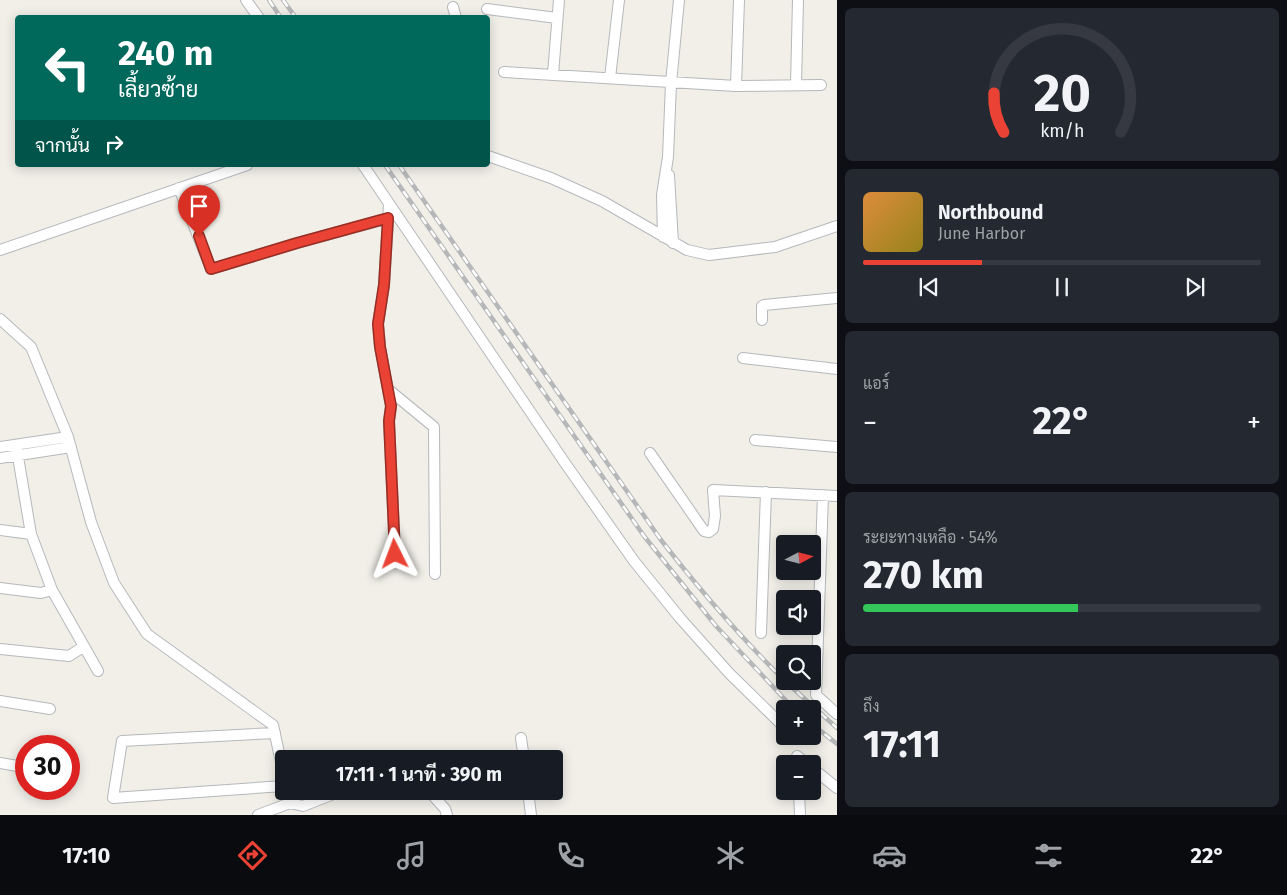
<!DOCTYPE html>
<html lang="th">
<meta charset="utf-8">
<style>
:root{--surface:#171b24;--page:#242831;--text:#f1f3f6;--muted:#9ea1a6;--line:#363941;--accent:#ea4335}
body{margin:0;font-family:"Fira Sans",Sarabun,sans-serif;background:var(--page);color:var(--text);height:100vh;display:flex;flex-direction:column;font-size:19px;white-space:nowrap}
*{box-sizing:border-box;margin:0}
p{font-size:16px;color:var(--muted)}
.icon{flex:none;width:28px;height:28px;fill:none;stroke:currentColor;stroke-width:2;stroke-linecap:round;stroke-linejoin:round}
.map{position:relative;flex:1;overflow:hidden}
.sheet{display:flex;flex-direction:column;gap:8px;padding:8px;background:#0d0f14;width:450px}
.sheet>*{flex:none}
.hud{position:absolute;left:15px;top:15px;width:475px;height:152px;border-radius:5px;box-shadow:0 2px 12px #0003;background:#00695c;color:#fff;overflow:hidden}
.needle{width:32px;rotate:83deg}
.tools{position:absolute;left:776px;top:535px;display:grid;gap:10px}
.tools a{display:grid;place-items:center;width:45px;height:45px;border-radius:5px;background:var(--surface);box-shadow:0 2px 12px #0003;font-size:25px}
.speed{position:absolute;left:15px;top:735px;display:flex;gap:10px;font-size:25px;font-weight:700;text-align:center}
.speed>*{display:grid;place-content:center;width:65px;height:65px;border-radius:50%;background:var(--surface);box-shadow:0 2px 12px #0003;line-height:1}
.speed .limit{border:8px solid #d22;background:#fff;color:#111}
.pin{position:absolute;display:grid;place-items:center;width:42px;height:42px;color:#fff;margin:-51px -21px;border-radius:50% 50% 50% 0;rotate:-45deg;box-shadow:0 0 5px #0007}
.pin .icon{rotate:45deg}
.me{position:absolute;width:55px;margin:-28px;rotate:357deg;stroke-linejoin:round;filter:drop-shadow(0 0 4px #0008)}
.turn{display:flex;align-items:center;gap:18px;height:105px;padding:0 20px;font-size:22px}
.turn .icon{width:65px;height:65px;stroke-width:2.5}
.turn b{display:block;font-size:35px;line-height:42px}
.then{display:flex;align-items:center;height:48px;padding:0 20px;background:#0003;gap:10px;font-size:19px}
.big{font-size:38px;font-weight:700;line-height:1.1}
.sheet .tile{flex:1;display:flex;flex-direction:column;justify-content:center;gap:8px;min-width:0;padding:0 18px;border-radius:8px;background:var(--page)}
.sheet .dial{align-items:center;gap:0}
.dial svg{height:130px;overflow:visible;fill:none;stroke:var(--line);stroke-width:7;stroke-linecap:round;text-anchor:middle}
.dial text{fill:var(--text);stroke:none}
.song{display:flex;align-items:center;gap:15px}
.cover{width:60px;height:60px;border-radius:8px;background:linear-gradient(135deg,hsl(30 70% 55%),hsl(50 70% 35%))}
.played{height:5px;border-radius:2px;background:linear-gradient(90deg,var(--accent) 30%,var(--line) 30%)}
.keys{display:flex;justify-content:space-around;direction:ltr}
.heat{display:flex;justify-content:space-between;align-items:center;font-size:28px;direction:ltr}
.charge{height:8px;border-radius:4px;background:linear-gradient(90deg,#34c759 54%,var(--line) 0)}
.trip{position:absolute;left:275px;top:750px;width:288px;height:50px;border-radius:5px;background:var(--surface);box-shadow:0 2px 12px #0003;font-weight:700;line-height:50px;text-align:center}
.menu{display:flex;height:80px;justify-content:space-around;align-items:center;background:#090b0e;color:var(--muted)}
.menu .icon{width:35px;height:35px}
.menu .current{color:var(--accent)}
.menu b{font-size:22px;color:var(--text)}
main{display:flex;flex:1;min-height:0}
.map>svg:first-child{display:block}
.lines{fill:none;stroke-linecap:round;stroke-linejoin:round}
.minor-casing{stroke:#b5b8bc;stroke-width:12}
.minor{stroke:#fff;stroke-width:10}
.rail-casing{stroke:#b6b7b8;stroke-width:4.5}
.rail{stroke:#fff;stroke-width:2.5;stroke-dasharray:8;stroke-linecap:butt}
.route-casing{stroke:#982c22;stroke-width:12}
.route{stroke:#ea4335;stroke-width:9}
</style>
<main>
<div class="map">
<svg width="837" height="815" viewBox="0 0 837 815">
<rect width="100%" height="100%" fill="#f1efe8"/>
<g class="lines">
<defs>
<path id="minor" d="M246 0 259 18
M453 7 456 18
M487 9 557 18
M504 72 736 86 821 85
M553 74 559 0
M610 78 619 0
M796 85 798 0
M736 86 739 0
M488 156 551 178 602 201 687 250 709 255 775 247 837 226
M363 165 565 463 634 561 680 618 729 673 780 723
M669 175 673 243
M179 188 211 269 297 243 389 218
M389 204 384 285 378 324 380 347 391 406 389 421 395 554
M663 237 662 195 668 157 671 83 679 0
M0 250 247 165
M0 319 31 347 68 437 91 522 114 583 147 634 273 725 284 776
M762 320V306L764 305 837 298
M743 358 837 369
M389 390 434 427 435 574
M755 440 837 447
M16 445 31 534 52 590 98 671
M0 447 68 437
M650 453 704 531 709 532 713 529 715 516 713 490 837 496
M0 458 71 447
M823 495 816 695 837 714
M0 530 31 534
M0 588 41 593 52 590
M761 633 766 492
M0 649 69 656 83 647
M0 701 50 709
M275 733 122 741 113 798 284 786
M521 738 524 759
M797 756 807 764
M0 763 23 767
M812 768 837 788
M429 791 445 809 447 815
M528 791 531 815
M799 791 800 815
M258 815 290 803 303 806 341 791"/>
</defs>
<use href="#minor" class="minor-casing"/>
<use href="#minor" class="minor"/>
<defs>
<path id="rail" d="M269 0 281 18
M283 0 296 18
M385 165 644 536 716 626 794 709
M399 165 661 540C700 590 740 637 785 681
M785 681 837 728
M812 724 837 744"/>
</defs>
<use href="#rail" class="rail-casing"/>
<use href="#rail" class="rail"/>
</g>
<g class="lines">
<defs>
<path id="route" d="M199 236 211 269 297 243 388 218 384 285 378 324 380 347 391 406 389 421 395 554"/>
</defs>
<use href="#route" class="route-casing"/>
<use href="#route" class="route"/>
</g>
</svg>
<div class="tools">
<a><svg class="needle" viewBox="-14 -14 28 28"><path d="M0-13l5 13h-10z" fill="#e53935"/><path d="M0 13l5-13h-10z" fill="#9ea1a6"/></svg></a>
<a><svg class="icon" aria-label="sound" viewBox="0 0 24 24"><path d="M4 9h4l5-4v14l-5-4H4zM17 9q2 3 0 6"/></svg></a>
<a><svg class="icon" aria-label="search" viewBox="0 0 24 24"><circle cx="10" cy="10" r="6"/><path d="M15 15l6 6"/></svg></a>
<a>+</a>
<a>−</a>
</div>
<div class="speed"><div class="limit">30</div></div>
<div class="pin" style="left:199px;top:236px;background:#d93025"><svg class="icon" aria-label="arrive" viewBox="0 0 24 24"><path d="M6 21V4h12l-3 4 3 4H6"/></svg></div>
<svg class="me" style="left:395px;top:554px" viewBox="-20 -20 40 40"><path d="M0-17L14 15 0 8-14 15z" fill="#ea4335" stroke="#fff" stroke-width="4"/></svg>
<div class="trip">17:11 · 1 นาที · 390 m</div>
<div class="hud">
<div class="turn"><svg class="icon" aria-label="left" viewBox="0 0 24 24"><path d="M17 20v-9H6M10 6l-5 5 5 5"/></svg><div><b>240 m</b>เลี้ยวซ้าย</div></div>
<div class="then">จากนั้น<svg class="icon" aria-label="right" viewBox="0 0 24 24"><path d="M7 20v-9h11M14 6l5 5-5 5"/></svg></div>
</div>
</div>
<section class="sheet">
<div class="tile dial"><svg viewBox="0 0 100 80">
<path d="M14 69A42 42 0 1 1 86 69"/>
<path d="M14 69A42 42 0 0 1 8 45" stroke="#ea4335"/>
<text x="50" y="56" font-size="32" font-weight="700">20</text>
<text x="50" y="72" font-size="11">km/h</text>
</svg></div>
<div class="tile">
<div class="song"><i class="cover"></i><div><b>Northbound</b><p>June Harbor</p></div></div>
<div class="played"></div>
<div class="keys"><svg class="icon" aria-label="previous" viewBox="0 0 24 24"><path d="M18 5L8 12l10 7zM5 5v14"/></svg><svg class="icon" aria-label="pause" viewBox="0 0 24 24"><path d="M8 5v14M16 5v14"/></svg><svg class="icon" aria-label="next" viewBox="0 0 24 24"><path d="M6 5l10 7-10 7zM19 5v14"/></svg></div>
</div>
<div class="tile"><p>แอร์</p>
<div class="heat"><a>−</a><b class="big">22°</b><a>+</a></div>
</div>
<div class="tile"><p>ระยะทางเหลือ · 54%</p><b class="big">270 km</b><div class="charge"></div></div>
<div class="tile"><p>ถึง</p><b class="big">17:11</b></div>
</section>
</main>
<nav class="menu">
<b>17:10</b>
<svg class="icon current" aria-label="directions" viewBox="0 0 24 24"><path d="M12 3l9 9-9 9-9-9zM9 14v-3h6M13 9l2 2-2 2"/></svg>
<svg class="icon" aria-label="music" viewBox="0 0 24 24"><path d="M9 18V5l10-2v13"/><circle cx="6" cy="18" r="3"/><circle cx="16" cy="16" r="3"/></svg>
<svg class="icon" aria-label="phone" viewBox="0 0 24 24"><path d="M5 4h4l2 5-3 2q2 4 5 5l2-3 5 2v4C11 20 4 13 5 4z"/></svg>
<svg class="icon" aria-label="climate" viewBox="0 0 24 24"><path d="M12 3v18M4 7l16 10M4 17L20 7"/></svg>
<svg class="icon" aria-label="car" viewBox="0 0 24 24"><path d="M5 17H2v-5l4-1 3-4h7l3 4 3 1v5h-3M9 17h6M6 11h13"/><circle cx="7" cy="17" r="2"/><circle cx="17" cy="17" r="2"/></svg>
<svg class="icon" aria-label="filters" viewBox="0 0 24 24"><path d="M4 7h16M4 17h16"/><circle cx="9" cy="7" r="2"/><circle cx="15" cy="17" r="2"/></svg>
<b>22°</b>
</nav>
